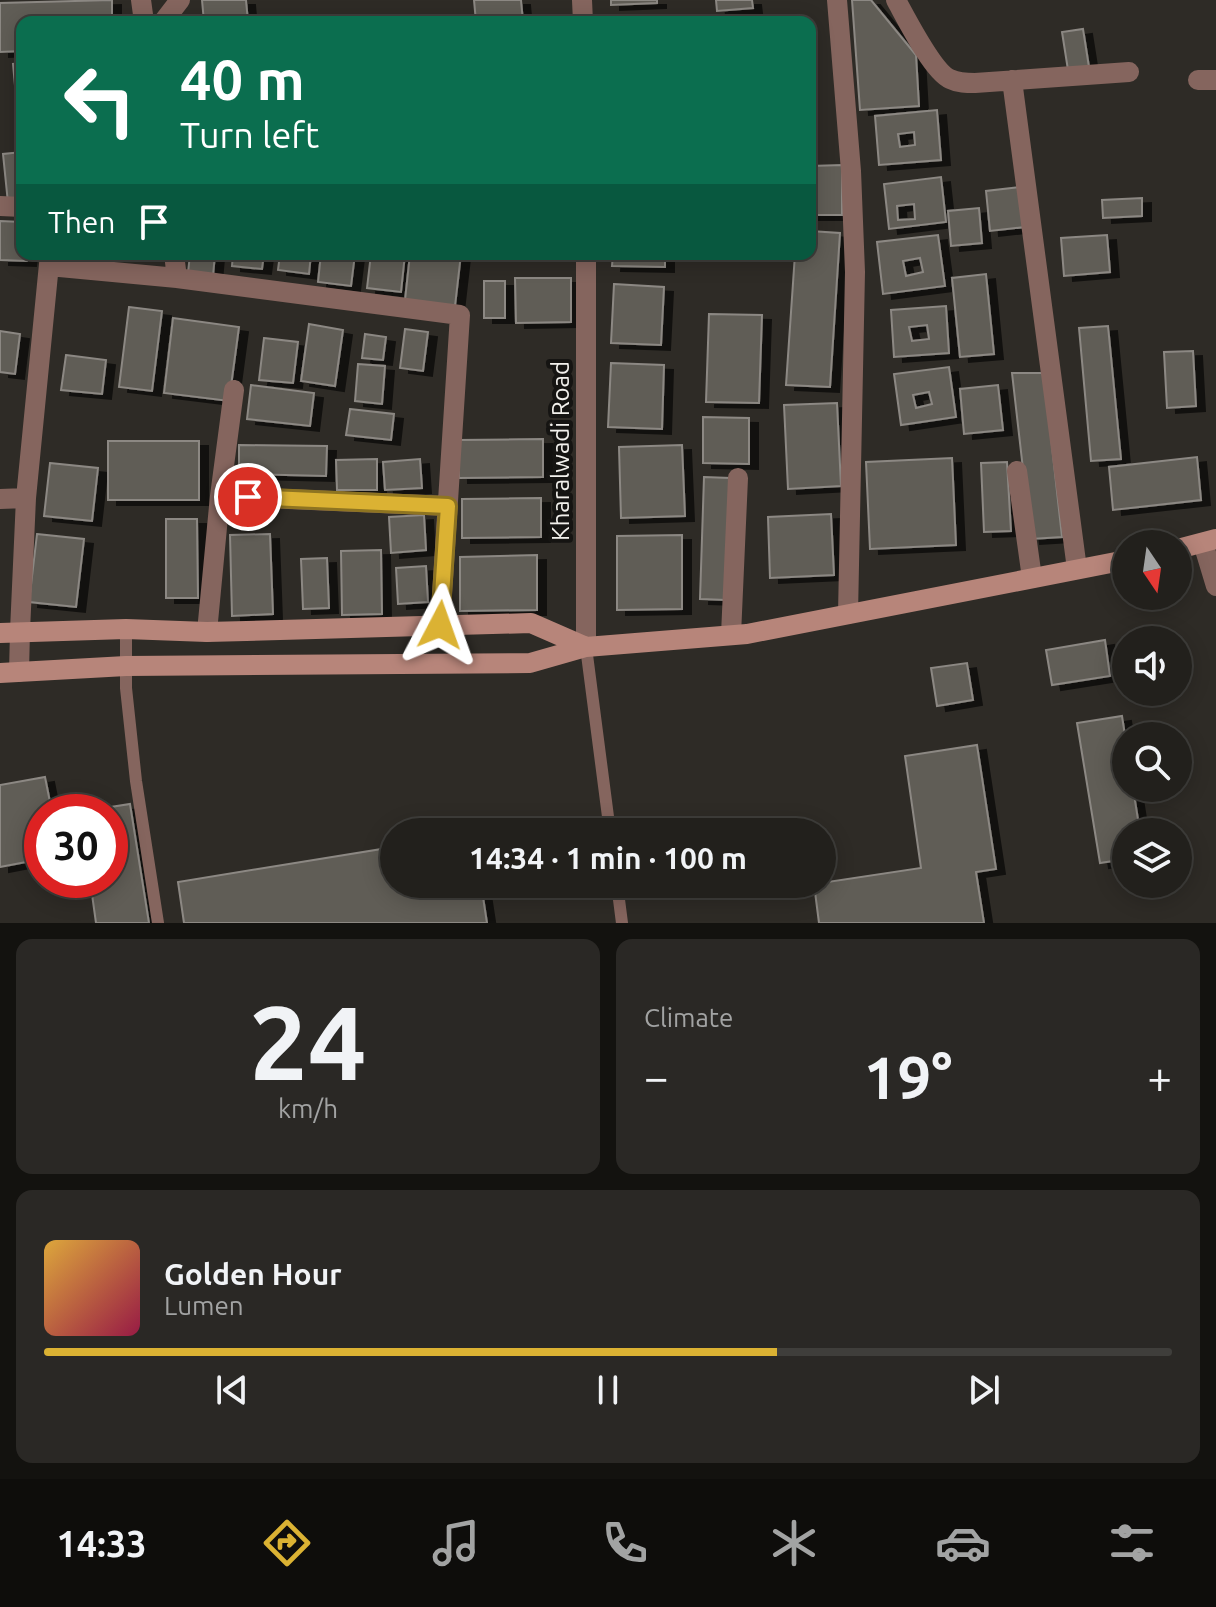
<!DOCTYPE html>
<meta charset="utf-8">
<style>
:root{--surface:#22201c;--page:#2a2825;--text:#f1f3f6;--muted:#a2a3a3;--line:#3f3e3b;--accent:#dbb233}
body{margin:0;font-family:Ubuntu,sans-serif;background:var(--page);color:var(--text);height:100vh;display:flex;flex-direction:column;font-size:30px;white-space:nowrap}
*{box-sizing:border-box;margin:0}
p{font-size:26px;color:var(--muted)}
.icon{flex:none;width:44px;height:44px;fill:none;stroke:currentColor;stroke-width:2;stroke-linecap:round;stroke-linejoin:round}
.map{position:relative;height:923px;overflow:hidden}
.drawer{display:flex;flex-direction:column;gap:16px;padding:16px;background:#13120f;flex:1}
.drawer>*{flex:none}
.top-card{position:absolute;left:16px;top:16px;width:800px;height:244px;border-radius:16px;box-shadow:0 4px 20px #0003,0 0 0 2px var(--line);background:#0b6e4f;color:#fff;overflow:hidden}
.needle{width:52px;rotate:167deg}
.tools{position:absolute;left:1112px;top:530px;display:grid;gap:16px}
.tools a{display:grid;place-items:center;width:80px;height:80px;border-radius:50%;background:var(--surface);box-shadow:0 4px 20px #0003,0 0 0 2px var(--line);font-size:40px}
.speed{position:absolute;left:24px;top:794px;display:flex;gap:16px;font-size:40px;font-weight:700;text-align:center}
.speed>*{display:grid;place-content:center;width:104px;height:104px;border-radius:50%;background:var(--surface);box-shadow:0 4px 20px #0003,0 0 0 2px var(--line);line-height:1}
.speed .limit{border:12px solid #d22;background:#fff;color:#111}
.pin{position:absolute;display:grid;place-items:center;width:68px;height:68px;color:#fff;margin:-34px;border:4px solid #fff;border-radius:50%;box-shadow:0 2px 8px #0007}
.me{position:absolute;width:88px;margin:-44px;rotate:4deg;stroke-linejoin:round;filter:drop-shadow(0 0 6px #0008)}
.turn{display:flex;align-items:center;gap:28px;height:168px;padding:0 32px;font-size:36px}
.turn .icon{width:104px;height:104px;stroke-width:2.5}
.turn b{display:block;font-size:56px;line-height:68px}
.then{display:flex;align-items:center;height:76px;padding:0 32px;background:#0003;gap:16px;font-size:30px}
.big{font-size:60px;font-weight:700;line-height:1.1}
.drawer .widget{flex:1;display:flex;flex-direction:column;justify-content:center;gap:12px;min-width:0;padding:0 28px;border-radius:16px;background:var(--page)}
.drawer .dial{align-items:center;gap:0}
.dial b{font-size:104px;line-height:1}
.song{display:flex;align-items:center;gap:24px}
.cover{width:96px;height:96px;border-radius:12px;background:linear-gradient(135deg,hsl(40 70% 55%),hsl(340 70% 35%))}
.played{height:8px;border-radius:4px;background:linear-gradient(90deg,var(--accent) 65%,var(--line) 65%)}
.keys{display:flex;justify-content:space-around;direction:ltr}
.heat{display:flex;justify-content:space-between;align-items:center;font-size:44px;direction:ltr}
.drawer .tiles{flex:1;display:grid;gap:16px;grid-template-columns:1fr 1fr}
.widget:last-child{grid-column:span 2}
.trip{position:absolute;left:380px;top:818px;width:456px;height:80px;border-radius:40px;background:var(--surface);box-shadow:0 4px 20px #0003,0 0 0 2px var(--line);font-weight:700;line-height:80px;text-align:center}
.dock{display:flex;height:128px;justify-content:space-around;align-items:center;background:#0e0d0b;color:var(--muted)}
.dock .icon{width:56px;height:56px}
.dock .active{color:var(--accent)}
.dock b{font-size:36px;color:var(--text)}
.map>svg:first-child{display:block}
.building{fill:#605d57;stroke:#8c8883;stroke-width:2;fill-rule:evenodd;filter:url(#shadow)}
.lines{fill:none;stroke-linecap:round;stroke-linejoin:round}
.lane{stroke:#85655e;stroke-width:12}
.street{stroke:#85655e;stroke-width:20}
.secondary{stroke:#b7857a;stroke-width:20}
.route-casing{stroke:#8e7421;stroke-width:20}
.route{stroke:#dbb233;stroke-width:14}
.labels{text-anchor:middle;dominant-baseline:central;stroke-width:8;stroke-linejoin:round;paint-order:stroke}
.street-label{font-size:24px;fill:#f2f0ec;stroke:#151412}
</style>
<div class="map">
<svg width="1216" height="923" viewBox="0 0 1216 923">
<defs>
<filter id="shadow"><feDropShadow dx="9" dy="5" stdDeviation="0" flood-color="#0009"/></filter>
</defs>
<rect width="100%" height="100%" fill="#2e2b26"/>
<path class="building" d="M112 0V22H22V51L0 52V3Z
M202 0H246L248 22H204Z
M474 0H521L523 22H476Z
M611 0H657V3L611 5Z
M716 0H752L753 8 717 11Z
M852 0H871L916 55 919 106 860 110Z
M1083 29 1089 67 1068 70 1062 32Z
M22 63V129H19L13 64Z
M937 110 941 160 879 165 875 116ZM914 132 915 145 900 147 898 134Z
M22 152V202L8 203 3 154Z
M842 165V215H810V166Z
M941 177 946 222 889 229 884 184ZM914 204 915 219 898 220 897 206Z
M1020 187 1025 227 990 231 986 191Z
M1142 198V216L1103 218 1102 200Z
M979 208 982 243 951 246 948 211Z
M0 221 22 222V254H28L27 261 0 260Z
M810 231 840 233 830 387 786 385 795 254H810Z
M938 235 945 286 883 294 877 242ZM920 258 923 272 906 276 903 261Z
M1107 235 1110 272 1064 276 1061 238Z
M190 254H215L213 276 188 273Z
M233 254H264L262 269 232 266Z
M280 254H311L309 274 278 270Z
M321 254H355L351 286 318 282Z
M371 254H405L401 292 367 288Z
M410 254H461L455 306 405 300Z
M613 254H665V267L612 266Z
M986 274 994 354 960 357 952 278Z
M515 278H571V322L516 323Z
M484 281H505V318H484Z
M614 284 664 287 661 345 611 343Z
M946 306 949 353 894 357 891 310ZM927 325 929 339 912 341 909 327Z
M129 307 162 311 152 391 119 387Z
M709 314 762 315 759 403 706 402Z
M173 318 239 327 229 401 164 393Z
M309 324 343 330 335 386 301 381Z
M1108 326 1121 459 1091 461 1079 328Z
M405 329 428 332 423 371 400 368Z
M0 331 20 334 15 374 0 372Z
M365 334 386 337 383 360 362 358Z
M264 338 298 342 293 383 259 380Z
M1193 351 1196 406 1167 408 1164 352Z
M66 355 106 360 102 394 61 390Z
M611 363 664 365 662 429 608 427Z
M358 364 385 366 382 404 355 401Z
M949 367 956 417 901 425 894 374ZM929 392 932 404 916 408 913 395Z
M1012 373H1044L1062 537 1031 539Z
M251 385 314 393 310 426 247 419Z
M998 385 1003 430 964 434 960 389Z
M837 403 841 486 788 489 784 405Z
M350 409 394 414 391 440 346 435Z
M703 417 749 418V464L703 463Z
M543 439V477L459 478 458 440Z
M108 441H199V500H108Z
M239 445 327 446 326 476 239 474Z
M682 445 685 516 621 518 619 447Z
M1197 457 1201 500 1113 510 1109 467Z
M952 458 956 545 870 549 866 462Z
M377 459V490H337L336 460Z
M420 459 422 488 385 490 383 462Z
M1007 462 1011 531 984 532 981 463Z
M50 463 98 468 92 521 44 516Z
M704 477 730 478 726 600 700 599Z
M541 498V537L462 538V499Z
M831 514 834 575 770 578 768 517Z
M424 515 426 550 391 553 389 517Z
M166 519H197L198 598H166Z
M37 534 84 539 76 607 29 602Z
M270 534 273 614 232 616 230 535Z
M682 535V609L617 610V536Z
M381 550 382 614 342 615 341 551Z
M537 555V610L460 611V557Z
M327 558 329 608 303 609 301 559Z
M426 566 428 602 398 604 396 568Z
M1105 640 1110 676 1052 685 1046 650Z
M967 663 973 700 937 706 931 668Z
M1122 716 1126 742V788H1133L1140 832H1126V859L1100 863 1077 723Z
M977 745 996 869 976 872 984 923H819L814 884 921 868 905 756Z
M45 777 52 812H42V859L0 867V785Z
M130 804 149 923H96L90 880H110V812H79Z
M394 847V884H481L487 923H184L178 882Z"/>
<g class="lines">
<path class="lane" d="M126 629V688L136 781 158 923
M586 647 610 832
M617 884 622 923"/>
<path class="street" d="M141 0 144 22
M582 0 583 22
M837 0 851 171 855 272 848 614
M896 0C906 18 933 72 950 79 958 83 967 83 975 83L1129 72
M163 22 180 0
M1012 80 1077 569
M1198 80H1216
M0 206 22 207
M174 254 177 278
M49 266 177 278 460 315 440 625
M1017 471 1032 578
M220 496 448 506
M0 499 26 498
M1203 543 1216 586
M207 632 220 496 234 390
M731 635 738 478
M586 647V254
M19 672 20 631 26 498 50 254"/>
<path class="secondary" d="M1178 549 1216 539
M0 633 126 629 207 632 531 623 586 647
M0 673 126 666 530 663 586 647 747 634 1126 560"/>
</g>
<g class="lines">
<defs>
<path id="route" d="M248 497 448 506 440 625"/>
</defs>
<use href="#route" class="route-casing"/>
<use href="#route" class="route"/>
</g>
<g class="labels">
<g class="street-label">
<text transform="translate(560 451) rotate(-90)">Kharalwadi Road</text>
</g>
</g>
</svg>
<div class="tools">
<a><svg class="needle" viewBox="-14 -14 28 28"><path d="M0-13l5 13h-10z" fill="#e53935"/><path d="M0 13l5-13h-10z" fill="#a2a3a3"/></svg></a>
<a><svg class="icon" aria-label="sound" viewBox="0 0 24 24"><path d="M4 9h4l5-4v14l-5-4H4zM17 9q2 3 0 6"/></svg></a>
<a><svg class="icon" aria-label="search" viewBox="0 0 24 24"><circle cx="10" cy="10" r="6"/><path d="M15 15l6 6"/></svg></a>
<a><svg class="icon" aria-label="layers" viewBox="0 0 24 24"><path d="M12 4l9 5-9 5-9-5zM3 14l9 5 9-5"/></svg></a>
</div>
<div class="speed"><div class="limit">30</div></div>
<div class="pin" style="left:248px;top:497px;background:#d93025"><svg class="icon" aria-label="arrive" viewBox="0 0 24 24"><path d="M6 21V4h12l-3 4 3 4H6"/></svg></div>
<svg class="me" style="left:440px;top:625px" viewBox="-20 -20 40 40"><path d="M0-17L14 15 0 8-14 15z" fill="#dbb233" stroke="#fff" stroke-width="4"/></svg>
<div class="trip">14:34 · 1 min · 100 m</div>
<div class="top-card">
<div class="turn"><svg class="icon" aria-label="left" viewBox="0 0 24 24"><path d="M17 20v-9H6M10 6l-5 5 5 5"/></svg><div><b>40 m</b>Turn left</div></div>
<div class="then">Then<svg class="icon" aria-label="arrive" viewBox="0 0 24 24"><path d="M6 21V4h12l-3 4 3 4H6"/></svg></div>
</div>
</div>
<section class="drawer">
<div class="tiles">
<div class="widget dial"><b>24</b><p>km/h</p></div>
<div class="widget"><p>Climate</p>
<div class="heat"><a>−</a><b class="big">19°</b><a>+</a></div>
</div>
<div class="widget">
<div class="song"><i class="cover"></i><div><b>Golden Hour</b><p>Lumen</p></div></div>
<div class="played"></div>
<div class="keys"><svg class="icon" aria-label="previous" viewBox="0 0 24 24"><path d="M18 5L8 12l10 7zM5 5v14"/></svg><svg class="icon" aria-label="pause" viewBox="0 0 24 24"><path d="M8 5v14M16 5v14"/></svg><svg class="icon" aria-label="next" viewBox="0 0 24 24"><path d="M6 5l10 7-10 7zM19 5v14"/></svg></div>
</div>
</div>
</section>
<nav class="dock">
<b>14:33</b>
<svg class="icon active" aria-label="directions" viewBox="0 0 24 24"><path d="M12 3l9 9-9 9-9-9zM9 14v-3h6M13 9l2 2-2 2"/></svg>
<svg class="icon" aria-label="music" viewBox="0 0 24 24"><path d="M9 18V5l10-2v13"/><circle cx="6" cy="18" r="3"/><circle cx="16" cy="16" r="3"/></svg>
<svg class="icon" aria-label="phone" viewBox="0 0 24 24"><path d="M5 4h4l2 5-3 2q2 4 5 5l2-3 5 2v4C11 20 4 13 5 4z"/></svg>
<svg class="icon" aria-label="climate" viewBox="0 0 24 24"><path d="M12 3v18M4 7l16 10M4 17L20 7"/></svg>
<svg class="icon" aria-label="car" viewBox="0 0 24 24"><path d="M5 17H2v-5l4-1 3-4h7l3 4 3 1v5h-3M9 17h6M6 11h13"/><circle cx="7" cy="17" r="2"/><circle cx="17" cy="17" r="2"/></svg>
<svg class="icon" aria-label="filters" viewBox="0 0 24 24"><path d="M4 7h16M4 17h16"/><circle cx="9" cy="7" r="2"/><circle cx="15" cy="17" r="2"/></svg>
</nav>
